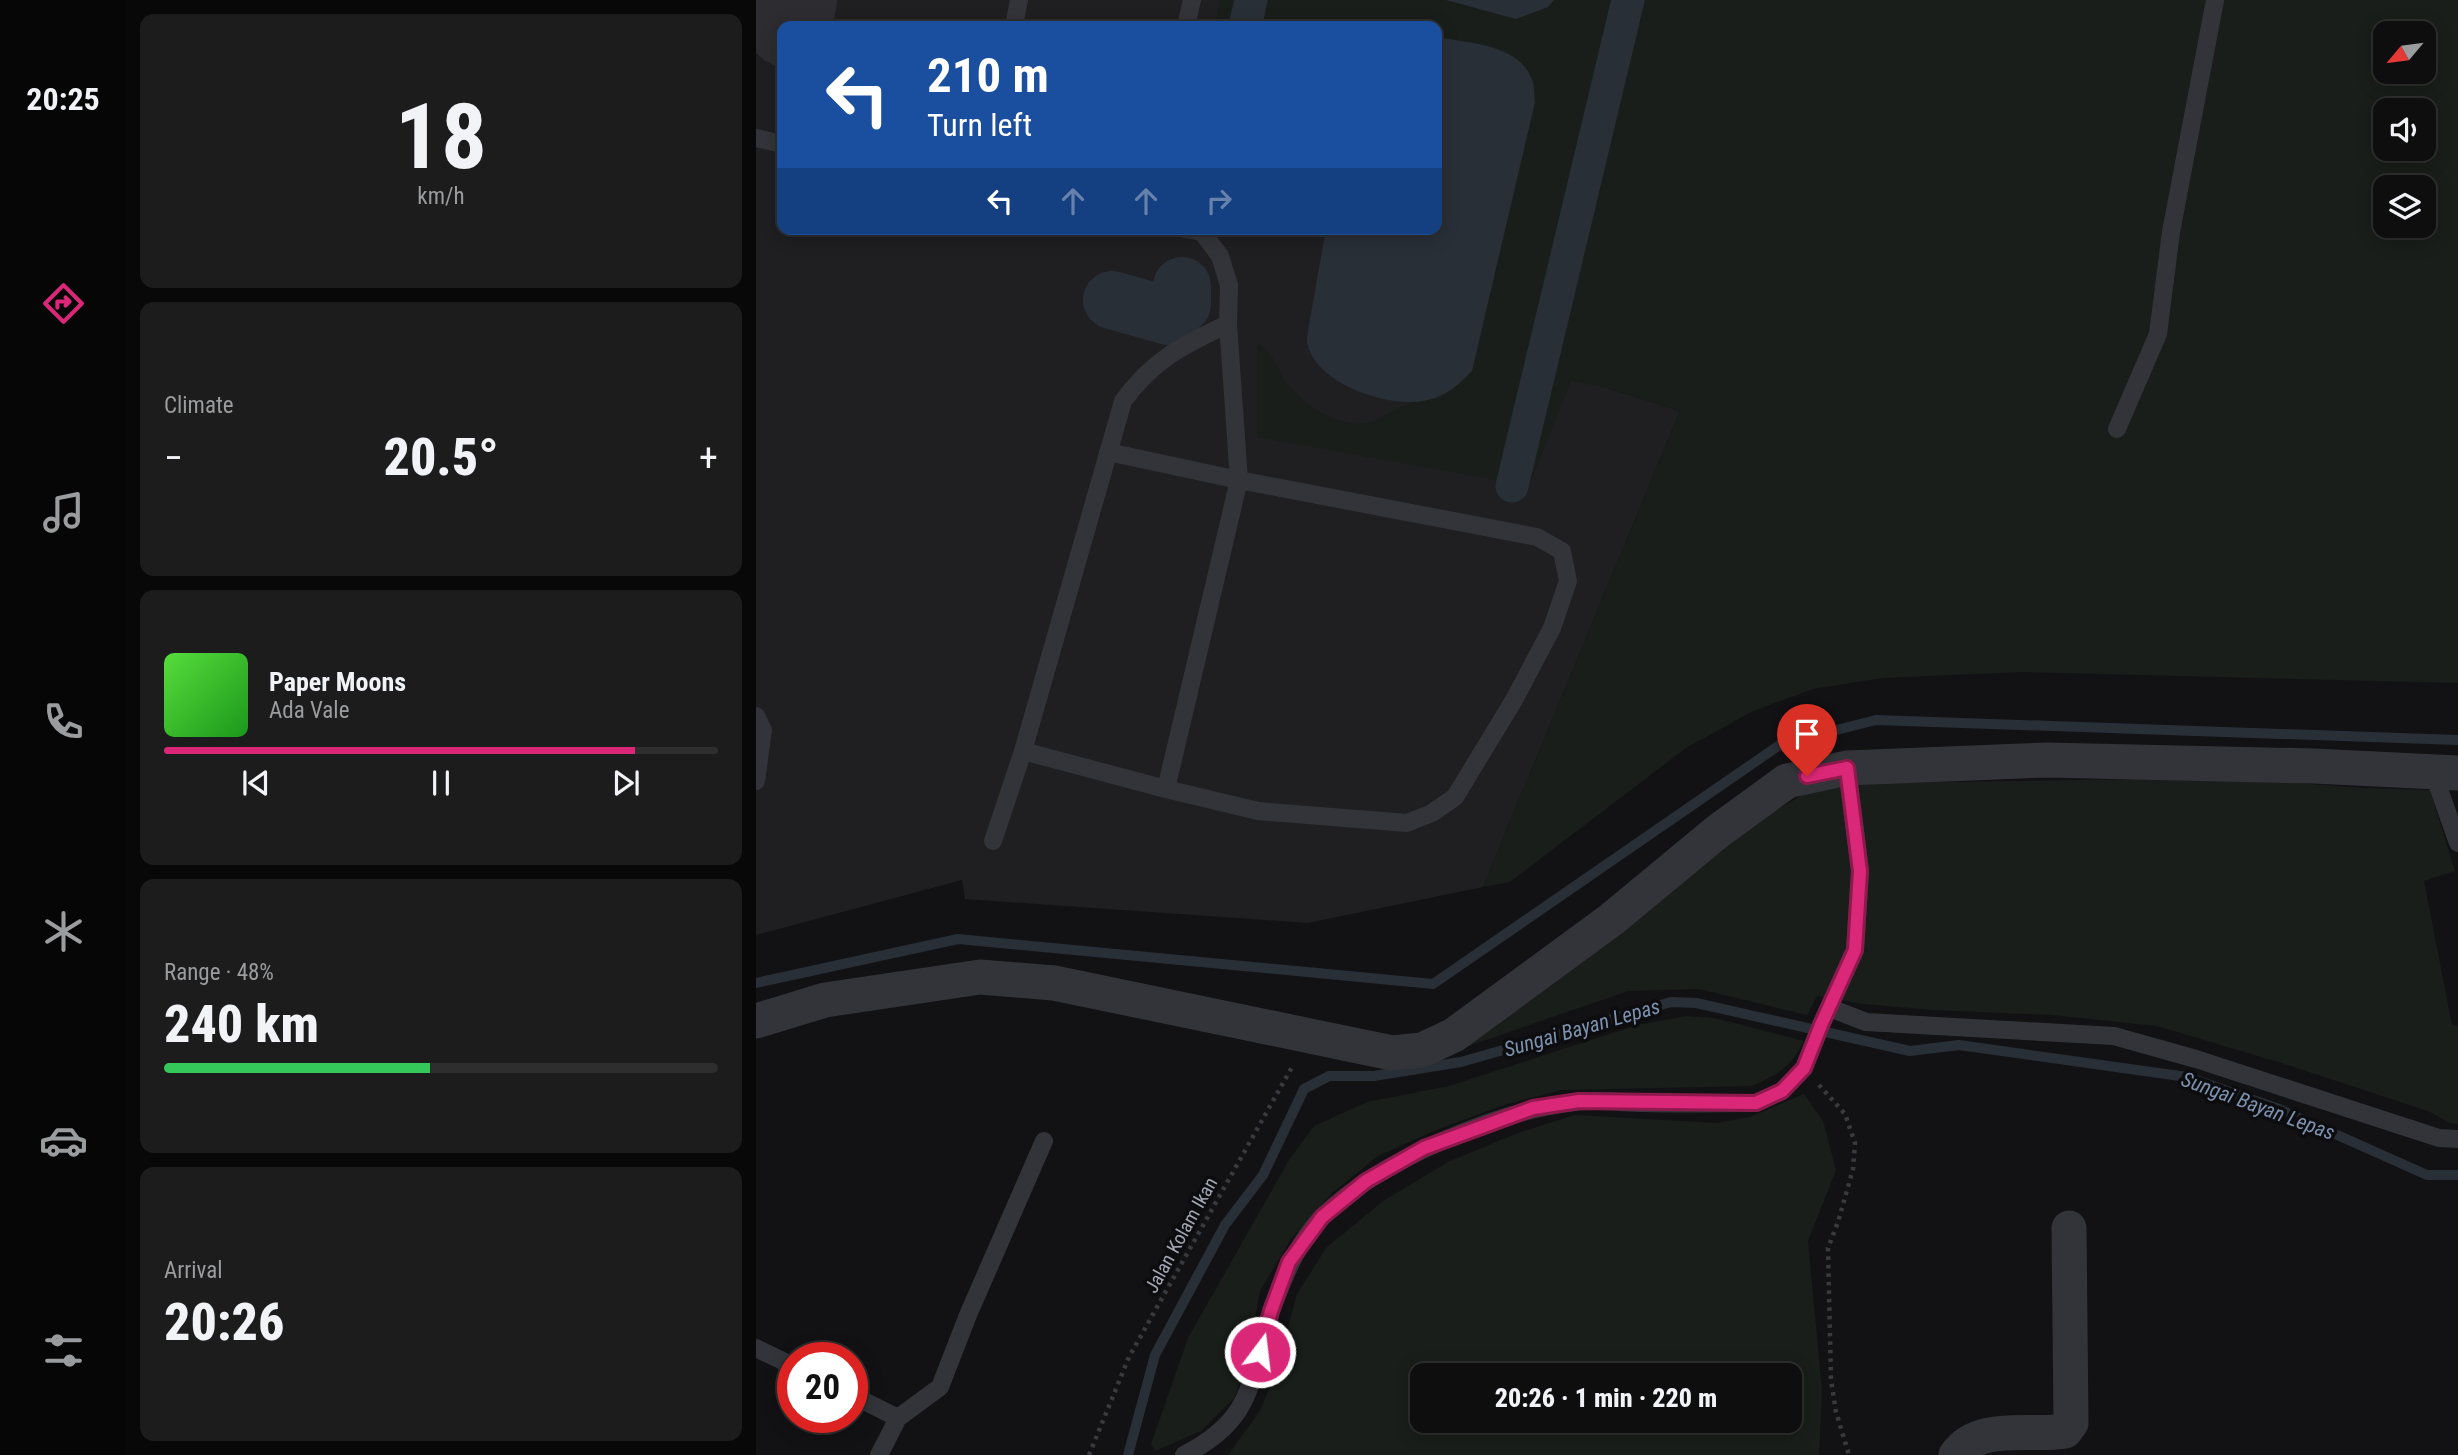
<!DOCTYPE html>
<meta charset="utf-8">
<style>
:root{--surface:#0e0e0f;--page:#1c1c1d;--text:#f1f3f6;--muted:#9b9c9e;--line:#2e2e2f;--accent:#db2777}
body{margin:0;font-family:"Roboto Condensed",sans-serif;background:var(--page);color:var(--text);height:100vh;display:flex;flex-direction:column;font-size:26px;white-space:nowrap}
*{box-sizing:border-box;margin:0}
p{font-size:23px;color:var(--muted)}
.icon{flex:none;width:38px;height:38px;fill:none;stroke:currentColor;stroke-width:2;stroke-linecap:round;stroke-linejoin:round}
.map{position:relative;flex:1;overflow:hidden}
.side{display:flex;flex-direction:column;gap:14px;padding:14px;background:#080808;width:630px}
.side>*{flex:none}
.hud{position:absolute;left:21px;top:21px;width:665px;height:214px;border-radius:14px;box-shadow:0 4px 18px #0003,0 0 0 2px var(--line);background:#1a4fa0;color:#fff;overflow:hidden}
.needle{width:46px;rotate:241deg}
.controls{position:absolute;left:1617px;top:21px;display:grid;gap:14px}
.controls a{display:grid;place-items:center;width:63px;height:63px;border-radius:14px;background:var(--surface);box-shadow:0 4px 18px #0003,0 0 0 2px var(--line);font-size:35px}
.speed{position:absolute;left:21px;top:1342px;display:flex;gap:14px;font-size:35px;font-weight:700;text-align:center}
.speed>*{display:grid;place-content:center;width:91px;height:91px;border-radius:50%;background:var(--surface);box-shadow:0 4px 18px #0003,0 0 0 2px var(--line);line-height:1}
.speed .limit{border:10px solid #d22;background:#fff;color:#111}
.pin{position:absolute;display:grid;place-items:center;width:60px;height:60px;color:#fff;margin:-72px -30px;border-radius:50% 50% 50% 0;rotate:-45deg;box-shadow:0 0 7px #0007}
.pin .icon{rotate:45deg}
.me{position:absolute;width:77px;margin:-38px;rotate:15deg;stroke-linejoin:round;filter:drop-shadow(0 0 5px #0008)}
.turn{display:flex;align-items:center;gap:24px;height:147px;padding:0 35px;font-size:32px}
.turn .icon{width:91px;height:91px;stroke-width:2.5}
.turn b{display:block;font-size:49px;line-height:60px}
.lanes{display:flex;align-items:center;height:66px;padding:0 35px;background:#0003;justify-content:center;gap:35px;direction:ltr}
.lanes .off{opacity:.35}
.big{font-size:52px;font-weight:800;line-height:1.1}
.side .card{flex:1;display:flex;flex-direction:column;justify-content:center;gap:10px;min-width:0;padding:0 24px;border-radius:14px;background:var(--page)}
.side .dial{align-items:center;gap:0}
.dial b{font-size:91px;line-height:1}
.song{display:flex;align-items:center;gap:21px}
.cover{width:84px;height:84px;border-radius:10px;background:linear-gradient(135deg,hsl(110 70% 55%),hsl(120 70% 35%))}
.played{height:7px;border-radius:4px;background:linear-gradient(90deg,var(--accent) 85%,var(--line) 85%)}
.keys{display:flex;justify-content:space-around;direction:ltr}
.heat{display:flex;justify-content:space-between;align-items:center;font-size:38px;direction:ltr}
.charge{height:10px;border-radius:5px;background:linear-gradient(90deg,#34c759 48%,var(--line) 0)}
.trip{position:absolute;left:654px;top:1363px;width:392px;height:70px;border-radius:14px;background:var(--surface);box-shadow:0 4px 18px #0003,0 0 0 2px var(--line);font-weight:800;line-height:70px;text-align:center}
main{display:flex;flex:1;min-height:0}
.tabs{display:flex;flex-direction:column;width:126px;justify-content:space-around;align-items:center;background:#060606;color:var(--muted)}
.tabs .icon{width:49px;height:49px}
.tabs .active{color:var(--accent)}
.tabs b{font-size:32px;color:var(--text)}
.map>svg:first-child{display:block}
.built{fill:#1f1e21;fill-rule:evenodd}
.green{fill:#191e1a;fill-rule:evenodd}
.water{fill:#292f37}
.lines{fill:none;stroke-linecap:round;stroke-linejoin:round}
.stream{stroke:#292f37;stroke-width:10}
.canal{stroke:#292f37;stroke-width:33}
.river{stroke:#292f37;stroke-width:58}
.taxiway{stroke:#2c2c31;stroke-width:86}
.path{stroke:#393a40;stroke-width:4.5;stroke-dasharray:3.5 5;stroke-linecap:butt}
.lane{stroke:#333439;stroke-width:18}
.street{stroke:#333439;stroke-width:35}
.route-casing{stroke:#8e194d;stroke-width:18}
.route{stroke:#db2777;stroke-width:12}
.labels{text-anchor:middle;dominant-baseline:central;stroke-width:7;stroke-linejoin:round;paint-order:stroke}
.street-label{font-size:19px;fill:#a4a7b4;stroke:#0d0d0f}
.water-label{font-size:21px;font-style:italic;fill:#7c91ae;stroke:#0d0d0f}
</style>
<main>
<nav class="tabs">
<b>20:25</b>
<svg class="icon active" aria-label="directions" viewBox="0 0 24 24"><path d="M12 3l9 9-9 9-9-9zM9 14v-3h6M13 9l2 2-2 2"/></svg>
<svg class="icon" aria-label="music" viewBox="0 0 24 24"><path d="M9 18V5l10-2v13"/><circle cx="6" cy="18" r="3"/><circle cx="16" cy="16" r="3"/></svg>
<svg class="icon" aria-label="phone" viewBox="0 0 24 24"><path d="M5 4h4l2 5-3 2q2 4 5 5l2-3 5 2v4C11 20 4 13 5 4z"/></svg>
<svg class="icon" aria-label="climate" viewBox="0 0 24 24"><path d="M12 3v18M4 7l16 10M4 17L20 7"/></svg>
<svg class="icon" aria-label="car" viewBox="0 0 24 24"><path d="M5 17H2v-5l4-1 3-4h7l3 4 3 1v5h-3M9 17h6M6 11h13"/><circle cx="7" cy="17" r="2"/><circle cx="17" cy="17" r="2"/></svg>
<svg class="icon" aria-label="filters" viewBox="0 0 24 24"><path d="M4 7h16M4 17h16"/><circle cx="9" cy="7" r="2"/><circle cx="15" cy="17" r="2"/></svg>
</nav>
<section class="side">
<div class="card dial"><b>18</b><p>km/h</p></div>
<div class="card"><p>Climate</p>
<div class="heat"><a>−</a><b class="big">20.5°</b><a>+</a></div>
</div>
<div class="card">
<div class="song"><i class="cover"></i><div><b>Paper Moons</b><p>Ada Vale</p></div></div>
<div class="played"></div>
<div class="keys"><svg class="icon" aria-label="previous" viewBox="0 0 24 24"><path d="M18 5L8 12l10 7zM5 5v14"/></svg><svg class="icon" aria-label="pause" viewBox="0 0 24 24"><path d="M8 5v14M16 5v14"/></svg><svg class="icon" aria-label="next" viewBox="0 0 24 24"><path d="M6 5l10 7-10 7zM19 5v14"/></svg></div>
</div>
<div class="card"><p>Range · 48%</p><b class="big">240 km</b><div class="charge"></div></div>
<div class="card"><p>Arrival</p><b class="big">20:26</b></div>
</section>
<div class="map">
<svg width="1702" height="1455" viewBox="0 0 1702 1455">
<rect width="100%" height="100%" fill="#121214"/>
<path class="built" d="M0 0H1052L852 388 924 411 727 887 552 923 209 899 206 880 0 935ZM26 26H681V229H26Z"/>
<path class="green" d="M464 0H690L760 19 792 8 798 0H1702V683L1265 672 1126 678 1057 689 997 711 930 748 754 882 727 887 924 411 852 388 815 381 772 488 729 478 501 437V344C519 351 521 373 533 386 552 408 589 432 619 421 630 416 641 407 653 404 669 399 679 398 694 391L681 26H459ZM1629 33H1668V72H1629ZM1629 110H1668V149H1629ZM1629 187H1668V226H1629Z
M1471 778 1607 788 1674 790 1699 871 1668 881 1696 1025 1702 1026V1124L1694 1123 1672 1111 1522 1062 1401 1026 1297 1015 1177 1010 1108 1004 1061 996 1051 1015 943 989 872 991 698 1051 997 824 1053 791 1125 783Z
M930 1016 958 1018 1048 1041C1034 1068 1024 1073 996 1086L805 1090 745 1106 680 1130 622 1156 575 1194 535 1239 504 1291 494 1347 479 1397 445 1431 399 1451 395 1444 432 1338 533 1160 558 1126 611 1102 693 1086 881 1025Z
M1048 1094 1067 1121 1080 1170 1052 1241 1066 1391 1063 1455H472L505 1409 522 1365 541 1294 570 1248 627 1201 692 1162 762 1133 819 1115 960 1123 994 1117ZM667 1376H1034V1421H667Z"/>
<path class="water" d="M690 0H798L792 7 760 19Z
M681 37C712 43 764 44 776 80 779 86 778 95 779 102L716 371C703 384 691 396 672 400 636 409 563 386 552 346 550 342 552 335 552 330L570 229H681Z"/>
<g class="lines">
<path class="stream" d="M0 983 202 939 677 984 1025 744 1120 720 1702 740
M372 1455 399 1355 469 1225 507 1175 548 1089 573 1076H618L705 1062 915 1002 940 1003 1154 1051 1203 1045 1431 1077 1523 1109 1671 1175H1702"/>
<path class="canal" d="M489 26 495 0
M756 486 872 0"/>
<path class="river" d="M356 300 413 316 426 304V286"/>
<path class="taxiway" d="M33 25 38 0"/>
<path class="path" d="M1063 1085 1089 1114 1099 1143 1097 1169 1082 1222 1072 1248 1075 1380 1080 1412 1093 1455
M333 1455 373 1357 536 1067"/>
<path class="lane" d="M258 26 263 0
M430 26 436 0
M0 138 26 144
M429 229 446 232 464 256 473 285 472 324 483 480 410 789 267 751 367 401C397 360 427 345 472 324
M1361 429 1402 334 1415 232 1459 0
M352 452 483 480 781 537 806 551 812 581 796 628 758 700 699 797 676 813 651 823 502 811 410 789
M0 716 7 730 0 781
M1677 772 1702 843
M237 841 267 751
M1074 1008 1110 1022 1358 1036 1440 1059 1683 1138 1702 1139
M0 1348 37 1366
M96 1395 142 1418
M123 1455 142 1418 184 1387 212 1315 288 1141
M428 1455C506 1415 491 1374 518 1303 530 1272 543 1240 567 1216 624 1160 741 1111 819 1102 842 1099 866 1103 888 1103 925 1104 963 1103 1000 1103L1026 1091 1048 1068 1065 1025 1099 950 1104 871 1091 768"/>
<path class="street" d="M0 1021 69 1000 224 977 298 983 636 1053 666 1050 698 1035 856 919 961 832 1031 781 1091 768 1291 760 1558 766 1702 773
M1200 1455C1223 1422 1275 1437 1309 1431L1315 1423 1313 1228"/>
</g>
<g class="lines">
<defs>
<path id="route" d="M504 1352 515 1311 533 1262 566 1217 610 1181 668 1148 777 1108 823 1101 1000 1103 1026 1091 1048 1068 1065 1025 1099 950 1104 871 1091 768 1051 776"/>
</defs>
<use href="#route" class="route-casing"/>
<use href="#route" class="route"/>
</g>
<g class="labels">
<g class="street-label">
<text transform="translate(425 1235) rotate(-61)">Jalan Kolam Ikan</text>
</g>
<g class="water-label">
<text transform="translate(826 1028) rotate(-16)">Sungai Bayan Lepas</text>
<text transform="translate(1502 1106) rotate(20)">Sungai Bayan Lepas</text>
</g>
</g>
</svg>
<div class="controls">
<a><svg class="needle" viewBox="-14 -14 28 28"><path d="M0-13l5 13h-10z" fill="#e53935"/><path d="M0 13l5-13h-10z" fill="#9b9c9e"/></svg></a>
<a><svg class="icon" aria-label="sound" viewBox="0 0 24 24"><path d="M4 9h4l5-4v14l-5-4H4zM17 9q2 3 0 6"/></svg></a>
<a><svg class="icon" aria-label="layers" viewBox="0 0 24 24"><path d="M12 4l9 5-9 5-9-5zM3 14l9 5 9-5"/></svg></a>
</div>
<div class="speed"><div class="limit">20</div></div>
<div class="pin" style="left:1051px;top:776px;background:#d93025"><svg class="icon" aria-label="arrive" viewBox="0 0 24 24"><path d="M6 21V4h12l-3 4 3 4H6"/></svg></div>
<svg class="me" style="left:504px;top:1352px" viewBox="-20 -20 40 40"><circle r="17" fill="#db2777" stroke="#fff" stroke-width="3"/><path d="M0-11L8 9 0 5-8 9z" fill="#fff"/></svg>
<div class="trip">20:26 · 1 min · 220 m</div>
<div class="hud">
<div class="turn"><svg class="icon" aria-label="left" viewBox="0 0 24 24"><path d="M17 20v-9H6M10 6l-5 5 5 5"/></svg><div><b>210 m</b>Turn left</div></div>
<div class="lanes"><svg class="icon" aria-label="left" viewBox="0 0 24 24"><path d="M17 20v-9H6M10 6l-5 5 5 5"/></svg><svg class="icon off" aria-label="ahead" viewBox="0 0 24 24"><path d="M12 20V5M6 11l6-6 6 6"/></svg><svg class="icon off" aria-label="ahead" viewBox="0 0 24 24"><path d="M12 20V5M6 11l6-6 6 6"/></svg><svg class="icon off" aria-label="right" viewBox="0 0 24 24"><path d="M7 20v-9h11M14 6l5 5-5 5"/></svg></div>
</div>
</div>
</main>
